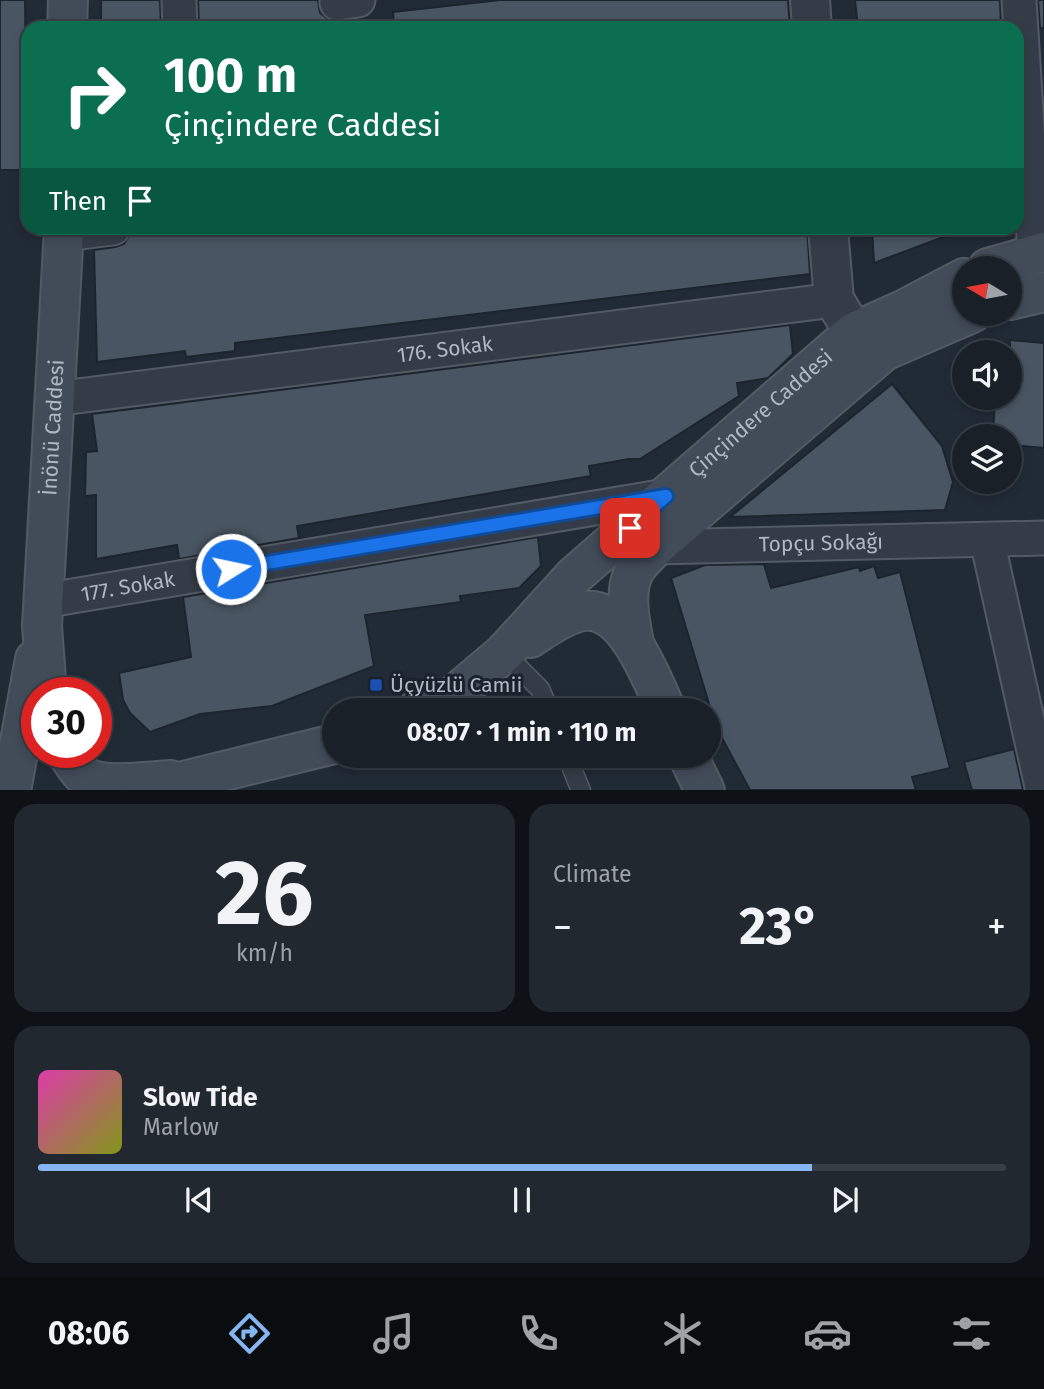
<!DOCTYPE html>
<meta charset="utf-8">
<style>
:root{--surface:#192028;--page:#222830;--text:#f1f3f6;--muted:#9fa3a8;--line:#373e45;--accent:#85b5f2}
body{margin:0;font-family:"Fira Sans",sans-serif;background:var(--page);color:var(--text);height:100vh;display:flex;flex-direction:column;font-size:26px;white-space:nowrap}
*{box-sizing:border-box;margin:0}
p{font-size:23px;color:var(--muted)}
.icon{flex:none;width:38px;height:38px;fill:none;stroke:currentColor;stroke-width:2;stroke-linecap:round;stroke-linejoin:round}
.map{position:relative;height:790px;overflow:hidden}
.drawer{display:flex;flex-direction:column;gap:14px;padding:14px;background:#0e1216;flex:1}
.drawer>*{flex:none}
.banner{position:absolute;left:21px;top:21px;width:1003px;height:214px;border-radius:21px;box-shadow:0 4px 10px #0003,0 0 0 2px var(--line);background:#0b6e4f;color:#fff;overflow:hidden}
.needle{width:46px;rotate:280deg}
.buttons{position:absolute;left:952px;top:256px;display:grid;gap:14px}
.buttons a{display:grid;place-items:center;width:70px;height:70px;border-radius:50%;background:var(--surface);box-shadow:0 4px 10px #0003,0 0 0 2px var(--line);font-size:35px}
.speed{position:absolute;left:21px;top:677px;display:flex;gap:14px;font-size:35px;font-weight:700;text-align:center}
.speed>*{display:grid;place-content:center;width:91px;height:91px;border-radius:50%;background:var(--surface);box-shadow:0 4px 10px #0003,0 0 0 2px var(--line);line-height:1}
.speed .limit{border:10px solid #d22;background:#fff;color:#111}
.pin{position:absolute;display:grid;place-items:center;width:60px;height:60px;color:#fff;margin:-30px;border-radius:14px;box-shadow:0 4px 10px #0006}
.me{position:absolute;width:77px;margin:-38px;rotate:80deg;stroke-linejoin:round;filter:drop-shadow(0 0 5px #0008)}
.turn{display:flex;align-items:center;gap:24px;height:147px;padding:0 28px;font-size:32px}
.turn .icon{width:91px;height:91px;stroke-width:2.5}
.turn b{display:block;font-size:49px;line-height:60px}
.then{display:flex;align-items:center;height:66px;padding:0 28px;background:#0003;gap:14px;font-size:26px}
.big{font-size:52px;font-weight:700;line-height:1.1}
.drawer .tile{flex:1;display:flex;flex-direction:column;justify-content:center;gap:10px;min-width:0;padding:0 24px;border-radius:21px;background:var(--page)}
.drawer .dial{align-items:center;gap:0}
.dial b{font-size:91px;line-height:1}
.song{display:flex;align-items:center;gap:21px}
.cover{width:84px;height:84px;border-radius:10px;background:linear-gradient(135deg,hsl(320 70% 55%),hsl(70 70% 35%))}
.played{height:7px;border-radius:4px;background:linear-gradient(90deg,var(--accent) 80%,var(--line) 80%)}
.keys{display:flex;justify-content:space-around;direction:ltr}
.heat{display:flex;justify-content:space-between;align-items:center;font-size:38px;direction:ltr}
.drawer .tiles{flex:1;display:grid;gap:14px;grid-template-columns:1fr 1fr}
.tile:last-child{grid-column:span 2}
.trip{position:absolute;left:322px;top:698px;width:399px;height:70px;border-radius:35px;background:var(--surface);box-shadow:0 4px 10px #0003,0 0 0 2px var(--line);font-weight:700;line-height:70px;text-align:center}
.menu{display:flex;height:112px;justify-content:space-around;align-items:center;background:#0a0d10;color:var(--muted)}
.menu .icon{width:49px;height:49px}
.menu .selected{color:var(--accent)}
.menu b{font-size:32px;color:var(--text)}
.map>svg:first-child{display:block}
.building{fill:#495562;stroke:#1c242d;stroke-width:2}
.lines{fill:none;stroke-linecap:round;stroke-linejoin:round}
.service-casing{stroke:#525b64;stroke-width:21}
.minor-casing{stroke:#525b64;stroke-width:37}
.tertiary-casing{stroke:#525b64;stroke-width:42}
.secondary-casing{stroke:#525b64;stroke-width:42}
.service{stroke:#343d47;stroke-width:18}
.minor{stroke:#343d47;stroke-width:33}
.tertiary{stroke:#343d47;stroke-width:38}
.secondary{stroke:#424c59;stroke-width:38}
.route-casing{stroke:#114b97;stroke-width:18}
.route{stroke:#1a73e8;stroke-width:12}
.transit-dot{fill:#1a4fb4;stroke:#1a222b;stroke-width:2.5}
.labels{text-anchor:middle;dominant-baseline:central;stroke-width:6;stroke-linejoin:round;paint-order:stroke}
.street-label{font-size:21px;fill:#afb8c3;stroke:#1a222b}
.poi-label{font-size:21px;fill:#afb8c3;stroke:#1a222b;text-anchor:start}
</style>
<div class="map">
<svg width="1044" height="791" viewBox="0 0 1044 791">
<rect width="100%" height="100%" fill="#212b36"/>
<path class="building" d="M0 0H25L27 170H0Z
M101 0H160L161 28H101Z
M198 0H318L320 13 331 21V28H199Z
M500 0H788L790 28H394L393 12Z
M855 0H1000L1001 28H858Z
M1038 0H1044V28H1040Z
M231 228H718V233L762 228H807L810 274 235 343V351L186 357 185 351 97 362 94 250 115 247 124 244 131 233 161 229 162 236Z
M872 228H962V230L874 263Z
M790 325 793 354 768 378 737 383 739 396 640 459H629L589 466 591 476 297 526 299 538 179 559 177 545 96 559V495L85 496 86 452 97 451 92 414Z
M1010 340 1044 343V448L1010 445V436H993L995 397H1010Z
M892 384 942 446 953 482 945 510 730 517Z
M538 537 541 566 519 588 460 596 461 602 365 615 374 666 272 706 200 714 150 732 130 713 123 700 119 673 191 657 183 597Z
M764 564 771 588 859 567 860 571 874 566 878 578 900 572 950 768 912 777 916 790H750L716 727 671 578 705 565Z
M1014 749 1023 790H972L964 762Z"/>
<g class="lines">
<defs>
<path id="service" d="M504 653 540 689 549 710
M567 756 581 791"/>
<g id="minor">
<path d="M179 0 180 28"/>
<path d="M337 0V3L358 0"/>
<path d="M1019 0 1035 255"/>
<path d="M64 234 113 228"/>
<path id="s1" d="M54 399 834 300"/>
<path d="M987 540 1043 791"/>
<path id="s2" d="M655 547 1044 538"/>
<path id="s3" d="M43 601 666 496"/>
</g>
<path id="tertiary" d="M810 0 812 28
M828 228 834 300 854 332"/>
<g id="secondary">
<path d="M67 28 68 0"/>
<path d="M988 268 1044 252"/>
<path d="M1010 300 1044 292"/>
<path d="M530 638C544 629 566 613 584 611 626 606 652 680 666 710"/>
<path d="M634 643C630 622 624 594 633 574 637 564 648 555 655 547L884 351 972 313"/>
<path id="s4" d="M47 693 42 626 64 228"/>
<path id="s5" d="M417 710 453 696 504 653 575 575 854 332 903 310 964 278"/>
<path d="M66 752C71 759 76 769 83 775 99 789 149 781 170 780"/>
<path d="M688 756 705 791"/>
<path d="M11 791 35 659"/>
<path d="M143 791 334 744"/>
</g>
</defs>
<use href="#service" class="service-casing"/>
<use href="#minor" class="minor-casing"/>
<use href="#tertiary" class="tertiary-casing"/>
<use href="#secondary" class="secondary-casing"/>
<use href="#service" class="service"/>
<use href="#minor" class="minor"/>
<use href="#tertiary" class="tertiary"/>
<use href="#secondary" class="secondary"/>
</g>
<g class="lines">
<defs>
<path id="route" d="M231 569 666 496 630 528"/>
</defs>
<use href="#route" class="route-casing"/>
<use href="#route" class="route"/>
</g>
<rect class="transit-dot" x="369" y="678" width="14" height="14" rx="3.5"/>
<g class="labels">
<g class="street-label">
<text stroke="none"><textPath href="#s1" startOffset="394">176. Sokak</textPath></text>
<text stroke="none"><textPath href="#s5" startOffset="457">Çinçindere Caddesi</textPath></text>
<text stroke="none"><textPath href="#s4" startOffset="266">İnönü Caddesi</textPath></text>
<text stroke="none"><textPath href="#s2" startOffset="166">Topçu Sokağı</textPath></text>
<text stroke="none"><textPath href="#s3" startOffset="86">177. Sokak</textPath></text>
</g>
<g class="poi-label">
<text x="390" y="685">Üçyüzlü Camii</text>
</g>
</g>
</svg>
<div class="buttons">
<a><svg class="needle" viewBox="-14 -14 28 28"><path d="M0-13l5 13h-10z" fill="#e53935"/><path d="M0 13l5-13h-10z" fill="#9fa3a8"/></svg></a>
<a><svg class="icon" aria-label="sound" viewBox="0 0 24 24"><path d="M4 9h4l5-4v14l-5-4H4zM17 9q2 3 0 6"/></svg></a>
<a><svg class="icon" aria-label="layers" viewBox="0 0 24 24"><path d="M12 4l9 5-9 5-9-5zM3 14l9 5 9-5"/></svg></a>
</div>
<div class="speed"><div class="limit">30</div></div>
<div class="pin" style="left:630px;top:528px;background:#d93025"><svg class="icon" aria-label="arrive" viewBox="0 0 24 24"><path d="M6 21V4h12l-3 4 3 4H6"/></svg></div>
<svg class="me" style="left:231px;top:569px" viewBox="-20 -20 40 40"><circle r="17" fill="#1a73e8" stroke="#fff" stroke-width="3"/><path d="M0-11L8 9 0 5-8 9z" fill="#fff"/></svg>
<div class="trip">08:07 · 1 min · 110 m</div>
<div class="banner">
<div class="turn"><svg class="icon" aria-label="right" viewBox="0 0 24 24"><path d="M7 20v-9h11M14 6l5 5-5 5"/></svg><div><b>100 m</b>Çinçindere Caddesi</div></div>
<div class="then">Then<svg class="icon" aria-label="arrive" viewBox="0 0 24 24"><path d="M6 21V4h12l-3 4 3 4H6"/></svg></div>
</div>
</div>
<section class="drawer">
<div class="tiles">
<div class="tile dial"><b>26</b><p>km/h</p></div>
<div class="tile"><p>Climate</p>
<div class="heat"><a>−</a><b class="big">23°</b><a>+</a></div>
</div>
<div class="tile">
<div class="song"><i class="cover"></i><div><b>Slow Tide</b><p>Marlow</p></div></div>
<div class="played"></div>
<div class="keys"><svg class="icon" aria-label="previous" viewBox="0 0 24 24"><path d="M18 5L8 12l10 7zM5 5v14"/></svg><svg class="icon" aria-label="pause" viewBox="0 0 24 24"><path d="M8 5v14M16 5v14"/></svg><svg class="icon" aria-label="next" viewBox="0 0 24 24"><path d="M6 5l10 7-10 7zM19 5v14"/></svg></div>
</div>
</div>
</section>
<nav class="menu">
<b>08:06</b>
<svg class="icon selected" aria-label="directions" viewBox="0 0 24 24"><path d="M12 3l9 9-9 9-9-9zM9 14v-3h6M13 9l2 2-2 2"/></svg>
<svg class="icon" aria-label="music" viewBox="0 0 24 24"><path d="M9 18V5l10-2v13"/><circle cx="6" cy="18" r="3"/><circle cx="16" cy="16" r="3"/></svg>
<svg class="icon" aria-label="phone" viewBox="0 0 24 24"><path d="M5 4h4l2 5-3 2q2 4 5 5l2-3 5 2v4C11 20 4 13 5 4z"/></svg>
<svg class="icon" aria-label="climate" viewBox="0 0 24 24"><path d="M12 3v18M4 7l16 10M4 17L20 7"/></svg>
<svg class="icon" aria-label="car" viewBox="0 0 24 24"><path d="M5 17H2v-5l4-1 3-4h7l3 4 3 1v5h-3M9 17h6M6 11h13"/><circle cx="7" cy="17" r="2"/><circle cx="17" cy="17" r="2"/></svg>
<svg class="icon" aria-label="filters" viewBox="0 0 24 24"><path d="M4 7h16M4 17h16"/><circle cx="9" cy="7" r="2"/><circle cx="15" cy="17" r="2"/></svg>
</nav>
